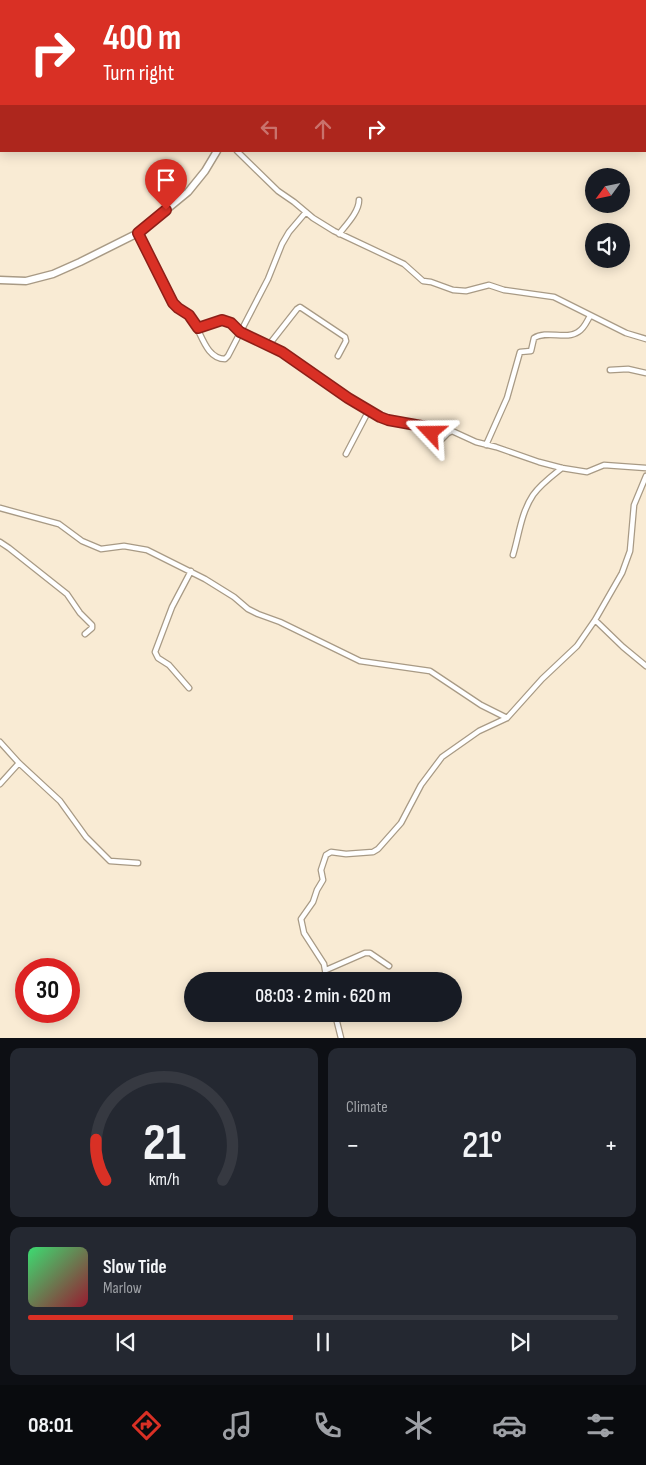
<!DOCTYPE html>
<meta charset="utf-8">
<style>
:root{--surface:#171b24;--page:#242831;--text:#f1f3f6;--muted:#9ea1a6;--line:#363941;--accent:#d93025}
body{margin:0;font-family:"Sofia Sans Condensed",sans-serif;background:var(--page);color:var(--text);height:100vh;display:flex;flex-direction:column;font-size:19px;white-space:nowrap}
*{box-sizing:border-box;margin:0}
p{font-size:16px;color:var(--muted)}
.icon{flex:none;width:28px;height:28px;fill:none;stroke:currentColor;stroke-width:2;stroke-linecap:round;stroke-linejoin:round}
.map{position:relative;height:1038px;overflow:hidden}
.side{display:flex;flex-direction:column;gap:10px;padding:10px;background:#0d0f14;flex:1}
.side>*{flex:none}
.top-card{position:absolute;left:0px;top:0px;width:646px;height:152px;box-shadow:0 2px 12px #0003;background:#d93025;color:#fff;overflow:hidden}
.needle{width:32px;rotate:237deg}
.buttons{position:absolute;left:585px;top:168px;display:grid;gap:10px}
.buttons a{display:grid;place-items:center;width:45px;height:45px;border-radius:50%;background:var(--surface);box-shadow:0 2px 12px #0003;font-size:25px}
.speed{position:absolute;left:15px;top:958px;display:flex;gap:10px;font-size:25px;font-weight:700;text-align:center}
.speed>*{display:grid;place-content:center;width:65px;height:65px;border-radius:50%;background:var(--surface);box-shadow:0 2px 12px #0003;line-height:1}
.speed .limit{border:8px solid #d22;background:#fff;color:#111}
.pin{position:absolute;display:grid;place-items:center;width:42px;height:42px;color:#fff;margin:-51px -21px;border-radius:50% 50% 50% 0;rotate:-45deg;box-shadow:0 0 5px #0007}
.pin .icon{rotate:45deg}
.me{position:absolute;width:55px;margin:-28px;rotate:293deg;stroke-linejoin:round;filter:drop-shadow(0 0 4px #0008)}
.turn{display:flex;align-items:center;gap:18px;height:105px;padding:0 20px;font-size:22px}
.turn .icon{width:65px;height:65px;stroke-width:2.5}
.turn b{display:block;font-size:35px;line-height:42px}
.lanes{display:flex;align-items:center;height:48px;padding:0 20px;background:#0003;justify-content:center;gap:25px;direction:ltr}
.lanes .off{opacity:.35}
.big{font-size:38px;font-weight:600;line-height:1.1}
.side .widget{flex:1;display:flex;flex-direction:column;justify-content:center;gap:8px;min-width:0;padding:0 18px;border-radius:10px;background:var(--page)}
.side .dial{align-items:center;gap:0}
.dial svg{height:130px;overflow:visible;fill:none;stroke:var(--line);stroke-width:7;stroke-linecap:round;text-anchor:middle}
.dial text{fill:var(--text);stroke:none}
.song{display:flex;align-items:center;gap:15px}
.cover{width:60px;height:60px;border-radius:8px;background:linear-gradient(135deg,hsl(140 70% 55%),hsl(350 70% 35%))}
.played{height:5px;border-radius:2px;background:linear-gradient(90deg,var(--accent) 45%,var(--line) 45%)}
.keys{display:flex;justify-content:space-around;direction:ltr}
.heat{display:flex;justify-content:space-between;align-items:center;font-size:28px;direction:ltr}
.side .tiles{flex:1;display:grid;gap:10px;grid-template-columns:1fr 1fr}
.widget:last-child{grid-column:span 2}
.trip{position:absolute;left:184px;top:972px;width:278px;height:50px;border-radius:25px;background:var(--surface);box-shadow:0 2px 12px #0003;font-weight:600;line-height:50px;text-align:center}
.menu{display:flex;height:80px;justify-content:space-around;align-items:center;background:#090b0e;color:var(--muted)}
.menu .icon{width:35px;height:35px}
.menu .selected{color:var(--accent)}
.menu b{font-size:22px;color:var(--text)}
.map>svg:first-child{display:block}
.lines{fill:none;stroke-linecap:round;stroke-linejoin:round}
.street-casing{stroke:#a89a85;stroke-width:7}
.secondary-casing{stroke:#a89a85;stroke-width:9}
.street{stroke:#fff;stroke-width:4.5}
.secondary{stroke:#fff;stroke-width:6}
.route-casing{stroke:#8d1f18;stroke-width:12}
.route{stroke:#d93025;stroke-width:9}
</style>
<div class="map">
<svg width="646" height="1038" viewBox="0 0 646 1038">
<rect width="100%" height="100%" fill="#f9ebd4"/>
<g class="lines">
<defs>
<path id="street" d="M25 0 26 1
M279 0 280 1
M645 9H646
M0 47H1
M237 151 278 191 294 202 313 218 334 231 404 264 423 281 431 282 453 290 466 291 489 285 504 290 554 297 626 333 646 339
M138 233 173 303C179 310 186 312 191 318 201 330 205 359 225 359L228 356 268 279 282 244 289 232 306 212
M339 234C346 225 359 212 359 200
M197 328 222 320 231 323 240 332 282 352 348 398 381 417 388 420 427 427C433 431 432 438 439 442L448 433 452 431 476 442 496 447 539 462 562 468 587 472 604 465 646 468
M268 346 297 309 300 307 345 337 346 341 338 356
M610 370 628 369 646 373
M486 445 507 398 520 352 531 351 534 338C546 330 567 340 578 332 584 329 587 321 590 316
M346 454 369 410
M0 508 59 524 82 541 101 549 124 546 147 550 205 579 234 597 248 609 258 614 280 622 360 661 430 671 481 705 507 718
M0 542 9 548 67 594 80 613 92 625V628L85 634
M513 555C519 535 521 513 533 495 541 484 552 476 562 468
M595 620 623 647 646 666
M189 688 169 665 158 658 155 652 172 607 191 571
M0 742 19 763 60 801 86 837 110 861 138 863
M0 784 19 763
M326 970 365 953H370L389 966
M327 981 324 964 304 933 301 919 313 902 317 890 323 880 321 870 326 855 331 852 346 854 373 852 378 849 401 823 421 785 442 757 479 731 507 718 542 679 577 646 595 620 622 573 630 551 634 505 646 476
M335 1014 341 1038"/>
<path id="secondary" d="M639 0 640 1
M559 1 563 0
M645 14 646 18
M0 280 26 281 53 274 80 262 138 233 188 192 205 171 217 151"/>
</defs>
<use href="#street" class="street-casing"/>
<use href="#secondary" class="secondary-casing"/>
<use href="#street" class="street"/>
<use href="#secondary" class="secondary"/>
</g>
<g class="lines">
<defs>
<path id="route" d="M166 210 138 233 173 303 178 308 189 315 198 328 222 320 231 323 240 332 282 352 348 398 380 417 388 420 427 427 431 433"/>
</defs>
<use href="#route" class="route-casing"/>
<use href="#route" class="route"/>
</g>
</svg>
<div class="buttons">
<a><svg class="needle" viewBox="-14 -14 28 28"><path d="M0-13l5 13h-10z" fill="#e53935"/><path d="M0 13l5-13h-10z" fill="#9ea1a6"/></svg></a>
<a><svg class="icon" aria-label="sound" viewBox="0 0 24 24"><path d="M4 9h4l5-4v14l-5-4H4zM17 9q2 3 0 6"/></svg></a>
</div>
<div class="speed"><div class="limit">30</div></div>
<div class="pin" style="left:166px;top:210px;background:#d93025"><svg class="icon" aria-label="arrive" viewBox="0 0 24 24"><path d="M6 21V4h12l-3 4 3 4H6"/></svg></div>
<svg class="me" style="left:431px;top:433px" viewBox="-20 -20 40 40"><path d="M0-17L14 15 0 8-14 15z" fill="#d93025" stroke="#fff" stroke-width="4"/></svg>
<div class="trip">08:03 · 2 min · 620 m</div>
<div class="top-card">
<div class="turn"><svg class="icon" aria-label="right" viewBox="0 0 24 24"><path d="M7 20v-9h11M14 6l5 5-5 5"/></svg><div><b>400 m</b>Turn right</div></div>
<div class="lanes"><svg class="icon off" aria-label="left" viewBox="0 0 24 24"><path d="M17 20v-9H6M10 6l-5 5 5 5"/></svg><svg class="icon off" aria-label="ahead" viewBox="0 0 24 24"><path d="M12 20V5M6 11l6-6 6 6"/></svg><svg class="icon" aria-label="right" viewBox="0 0 24 24"><path d="M7 20v-9h11M14 6l5 5-5 5"/></svg></div>
</div>
</div>
<section class="side">
<div class="tiles">
<div class="widget dial"><svg viewBox="0 0 100 80">
<path d="M14 69A42 42 0 1 1 86 69"/>
<path d="M14 69A42 42 0 0 1 8 44" stroke="#d93025"/>
<text x="50" y="56" font-size="32" font-weight="700">21</text>
<text x="50" y="72" font-size="11">km/h</text>
</svg></div>
<div class="widget"><p>Climate</p>
<div class="heat"><a>−</a><b class="big">21°</b><a>+</a></div>
</div>
<div class="widget">
<div class="song"><i class="cover"></i><div><b>Slow Tide</b><p>Marlow</p></div></div>
<div class="played"></div>
<div class="keys"><svg class="icon" aria-label="previous" viewBox="0 0 24 24"><path d="M18 5L8 12l10 7zM5 5v14"/></svg><svg class="icon" aria-label="pause" viewBox="0 0 24 24"><path d="M8 5v14M16 5v14"/></svg><svg class="icon" aria-label="next" viewBox="0 0 24 24"><path d="M6 5l10 7-10 7zM19 5v14"/></svg></div>
</div>
</div>
</section>
<nav class="menu">
<b>08:01</b>
<svg class="icon selected" aria-label="directions" viewBox="0 0 24 24"><path d="M12 3l9 9-9 9-9-9zM9 14v-3h6M13 9l2 2-2 2"/></svg>
<svg class="icon" aria-label="music" viewBox="0 0 24 24"><path d="M9 18V5l10-2v13"/><circle cx="6" cy="18" r="3"/><circle cx="16" cy="16" r="3"/></svg>
<svg class="icon" aria-label="phone" viewBox="0 0 24 24"><path d="M5 4h4l2 5-3 2q2 4 5 5l2-3 5 2v4C11 20 4 13 5 4z"/></svg>
<svg class="icon" aria-label="climate" viewBox="0 0 24 24"><path d="M12 3v18M4 7l16 10M4 17L20 7"/></svg>
<svg class="icon" aria-label="car" viewBox="0 0 24 24"><path d="M5 17H2v-5l4-1 3-4h7l3 4 3 1v5h-3M9 17h6M6 11h13"/><circle cx="7" cy="17" r="2"/><circle cx="17" cy="17" r="2"/></svg>
<svg class="icon" aria-label="filters" viewBox="0 0 24 24"><path d="M4 7h16M4 17h16"/><circle cx="9" cy="7" r="2"/><circle cx="15" cy="17" r="2"/></svg>
</nav>
